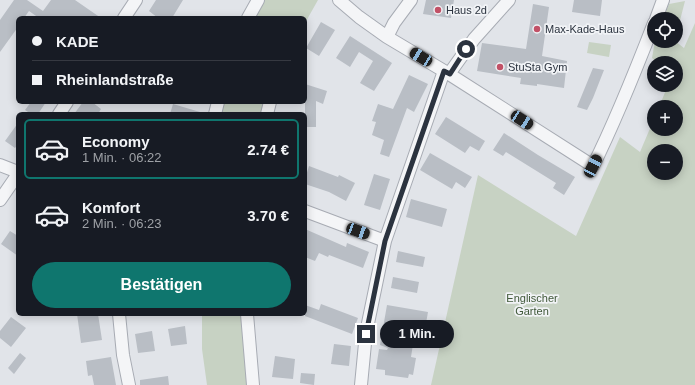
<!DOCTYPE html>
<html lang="de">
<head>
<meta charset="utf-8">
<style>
	body { margin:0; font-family:Arial,sans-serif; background:#20242c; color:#f1f3f6; height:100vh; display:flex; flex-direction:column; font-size:15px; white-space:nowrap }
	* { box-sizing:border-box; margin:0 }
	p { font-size:13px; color:#9ea1a6 }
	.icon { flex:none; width:22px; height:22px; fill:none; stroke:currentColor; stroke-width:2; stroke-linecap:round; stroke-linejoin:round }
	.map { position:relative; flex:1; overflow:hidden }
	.panel { position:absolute; left:16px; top:112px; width:291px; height:204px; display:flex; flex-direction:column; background:#171b24; border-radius:6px; box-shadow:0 2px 10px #0003 }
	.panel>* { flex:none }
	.hud { position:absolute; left:16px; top:16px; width:291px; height:88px; border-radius:6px; box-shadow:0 2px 10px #0003; display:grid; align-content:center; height:88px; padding:0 16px; background:#171b24 }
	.controls { position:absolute; left:647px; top:12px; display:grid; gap:8px }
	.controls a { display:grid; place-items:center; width:36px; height:36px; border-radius:50%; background:#171b24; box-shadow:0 2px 10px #0003; font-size:20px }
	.end { position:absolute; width:18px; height:18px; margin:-9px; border:5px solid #2b333f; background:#fff; box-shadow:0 0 0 2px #fff }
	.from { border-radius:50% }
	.bubble { position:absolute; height:28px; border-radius:14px; background:#171b24; box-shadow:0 2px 10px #0003; font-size:13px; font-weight:600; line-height:28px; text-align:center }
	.car { position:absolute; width:12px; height:24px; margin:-12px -6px; border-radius:5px; box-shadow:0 0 3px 1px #0007; background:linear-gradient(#222 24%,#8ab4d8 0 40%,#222 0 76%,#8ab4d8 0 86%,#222 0) }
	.hud b { display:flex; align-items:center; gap:14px; height:38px; font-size:15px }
	.hud b+b { border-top:1px solid #363941 }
	.hud i { width:10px; height:10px; background:#f1f3f6 }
	ul { padding:7px 0 0; list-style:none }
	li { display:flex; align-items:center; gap:12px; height:60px; margin:0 8px 6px; padding:0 8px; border:2px solid transparent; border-radius:6px }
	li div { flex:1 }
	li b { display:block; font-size:15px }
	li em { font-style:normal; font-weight:600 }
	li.selected { border-color:#0f766e }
	li>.icon { width:36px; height:36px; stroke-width:1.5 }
	.action { display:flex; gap:8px; margin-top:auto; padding:8px 16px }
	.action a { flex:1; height:46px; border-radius:24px; background:#0f766e; color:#fff; font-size:16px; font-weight:600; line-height:46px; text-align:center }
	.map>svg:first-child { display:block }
</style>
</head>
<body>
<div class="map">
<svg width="695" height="385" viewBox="0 0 695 385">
	<rect width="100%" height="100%" fill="#e1e4e9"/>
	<!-- green -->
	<path fill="#c7d2c3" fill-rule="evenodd" d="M263 0H318L305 23V18H253Z
		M685 1 676 36V19H663L669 4Z
		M695 23V385H431L478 175 576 236 620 137 640 152 654 119V129H676V107H659L668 85H676V63H658L652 58 655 41H675L684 48ZM654 151H676V173H654Z
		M589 42 611 45 609 57 587 53Z
		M222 102H266L263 114H220Z
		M202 314H242L248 385H207L202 349Z"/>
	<!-- building -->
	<path fill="#b9bec5" d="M14 0H27L43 11 51 0H75L101 18H39L29 11 24 18H18V27L0 52V20Z
		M156 0H183L172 18H158L149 11Z
		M426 0H454L451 18 423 14Z
		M574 0H602L600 16 572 12Z
		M533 4 549 7 542 56 567 61 564 88 537 84V86L520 84 521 78 477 71 482 43 526 49Z
		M321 22 335 30 319 56 306 48Z
		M350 36 392 63 374 91 360 83 373 61 359 52 350 67 336 58Z
		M593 68 604 70 593 98 587 110 577 107Z
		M409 75 428 84 414 112 407 108 389 157 380 154 384 140 372 135 376 122 372 121 378 104 393 109Z
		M305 84 327 91 323 104 316 101V127H305Z
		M31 102H46L38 114H31L25 110Z
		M83 102H92L101 109 98 114H74Z
		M173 104 200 112V114H170Z
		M446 117 485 141 479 151 470 146 465 153 435 134Z
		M18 123V144L15 148 5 141Z
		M504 133 538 155 575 177 564 195 553 188 556 183 506 152 503 156 493 150Z
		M430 153 472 177 465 188 456 182 452 189 420 170Z
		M309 166 338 177 339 175 355 183 346 201 329 192 305 184V179Z
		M374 174 390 179 380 210 364 205Z
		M411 199 447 209 442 227 406 217Z
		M305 229 346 247 347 243 369 252 363 268 329 255 328 257 319 253 315 261 305 257Z
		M10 231 18 236V256L1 244Z
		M398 251 425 257 423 267 396 262Z
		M393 277 419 282 417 293 391 288Z
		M321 304 358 318 352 334 305 316V305L319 310Z
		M387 305 428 312 423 340 414 338 411 357 416 358 413 375 409 374 408 378 385 375V370L376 369 379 349 387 350 388 348 380 345Z
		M77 314H98L102 340 81 343Z
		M11 317 26 328 11 347 0 338V331Z
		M185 326 187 344 171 346 168 329Z
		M152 331 155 351 138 353 135 334Z
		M334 344 351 346 349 366 331 364Z
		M20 353 26 358 14 374 8 368Z
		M275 356 295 359 293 379 272 377Z
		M111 357 116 385H94L92 375 88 376 86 361Z
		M301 373 315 374 314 385 300 383Z
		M168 376 169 385H140V380Z"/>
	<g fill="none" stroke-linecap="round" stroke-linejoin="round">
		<defs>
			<path id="minor" d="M339 0 359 17 387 37 449 74 593 166C616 120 635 72 654 23
				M124 18 136 0
				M248 18 258 0
				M656 19 663 0
				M387 37 394 23 411 0
				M449 74 474 39 509 0
				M59 114 67 102
				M215 114 218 102
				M267 114 270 102
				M0 165 18 172
				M0 200 18 174
				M305 211 385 241
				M119 314 123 355 129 385
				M247 314 253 385
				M361 385 366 333 385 241 444 71"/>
		</defs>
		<!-- minor casing -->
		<use href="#minor" stroke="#a7abb3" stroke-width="14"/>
		<!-- minor -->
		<use href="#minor" stroke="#f4f5f7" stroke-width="12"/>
	</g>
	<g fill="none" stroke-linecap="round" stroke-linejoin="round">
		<!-- route -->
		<path stroke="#2b333f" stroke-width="5" d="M366 334 385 241 444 71 450 74 466 49"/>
	</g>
	<!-- markers -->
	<g fill="#c25167" stroke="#f1f3f6" stroke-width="1.5">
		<circle cx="438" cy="10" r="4"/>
		<circle cx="537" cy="29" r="4"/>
		<circle cx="500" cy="67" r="4"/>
	</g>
	<g text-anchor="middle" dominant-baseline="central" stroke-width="3.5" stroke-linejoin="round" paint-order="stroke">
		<!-- poi labels -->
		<g font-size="11" fill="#2b333f" stroke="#f1f3f6" text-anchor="start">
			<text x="446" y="10">Haus 2d</text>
			<text x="545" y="29">Max-Kade-Haus</text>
			<text x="508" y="67">StuSta Gym</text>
		</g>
		<!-- park labels -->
		<g font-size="11" fill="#41593a" stroke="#f1f3f6">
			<text x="532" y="298">Englischer<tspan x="532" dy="13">Garten</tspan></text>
		</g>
	</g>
</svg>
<div class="controls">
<a><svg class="icon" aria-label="locate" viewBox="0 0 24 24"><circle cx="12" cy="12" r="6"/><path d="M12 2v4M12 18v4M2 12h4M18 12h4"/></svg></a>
<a><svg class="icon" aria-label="layers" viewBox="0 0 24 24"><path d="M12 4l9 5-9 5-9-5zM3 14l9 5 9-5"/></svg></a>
<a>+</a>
<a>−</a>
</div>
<i class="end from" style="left:466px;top:49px"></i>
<i class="end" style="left:366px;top:334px"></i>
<div class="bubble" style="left:380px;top:320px;width:74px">1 Min.</div>
<i class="car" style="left:421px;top:57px;rotate:301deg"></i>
<i class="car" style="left:522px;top:120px;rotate:123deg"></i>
<i class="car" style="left:593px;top:166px;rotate:27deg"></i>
<i class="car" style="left:358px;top:231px;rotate:110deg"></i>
<div class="hud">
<b><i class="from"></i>KADE</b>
<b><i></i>Rheinlandstraße</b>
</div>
<section class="panel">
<ul>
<li class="selected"><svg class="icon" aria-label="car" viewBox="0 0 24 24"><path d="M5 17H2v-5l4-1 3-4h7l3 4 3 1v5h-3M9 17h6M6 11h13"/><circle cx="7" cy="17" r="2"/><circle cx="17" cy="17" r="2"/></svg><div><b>Economy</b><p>1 Min. · 06:22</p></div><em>2.74 €</em></li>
<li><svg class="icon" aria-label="car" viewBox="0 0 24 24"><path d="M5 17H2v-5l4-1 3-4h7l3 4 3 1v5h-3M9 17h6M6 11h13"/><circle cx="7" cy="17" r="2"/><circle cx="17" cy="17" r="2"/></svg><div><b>Komfort</b><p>2 Min. · 06:23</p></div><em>3.70 €</em></li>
</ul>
<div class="action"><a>Bestätigen</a></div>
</section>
</div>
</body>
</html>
